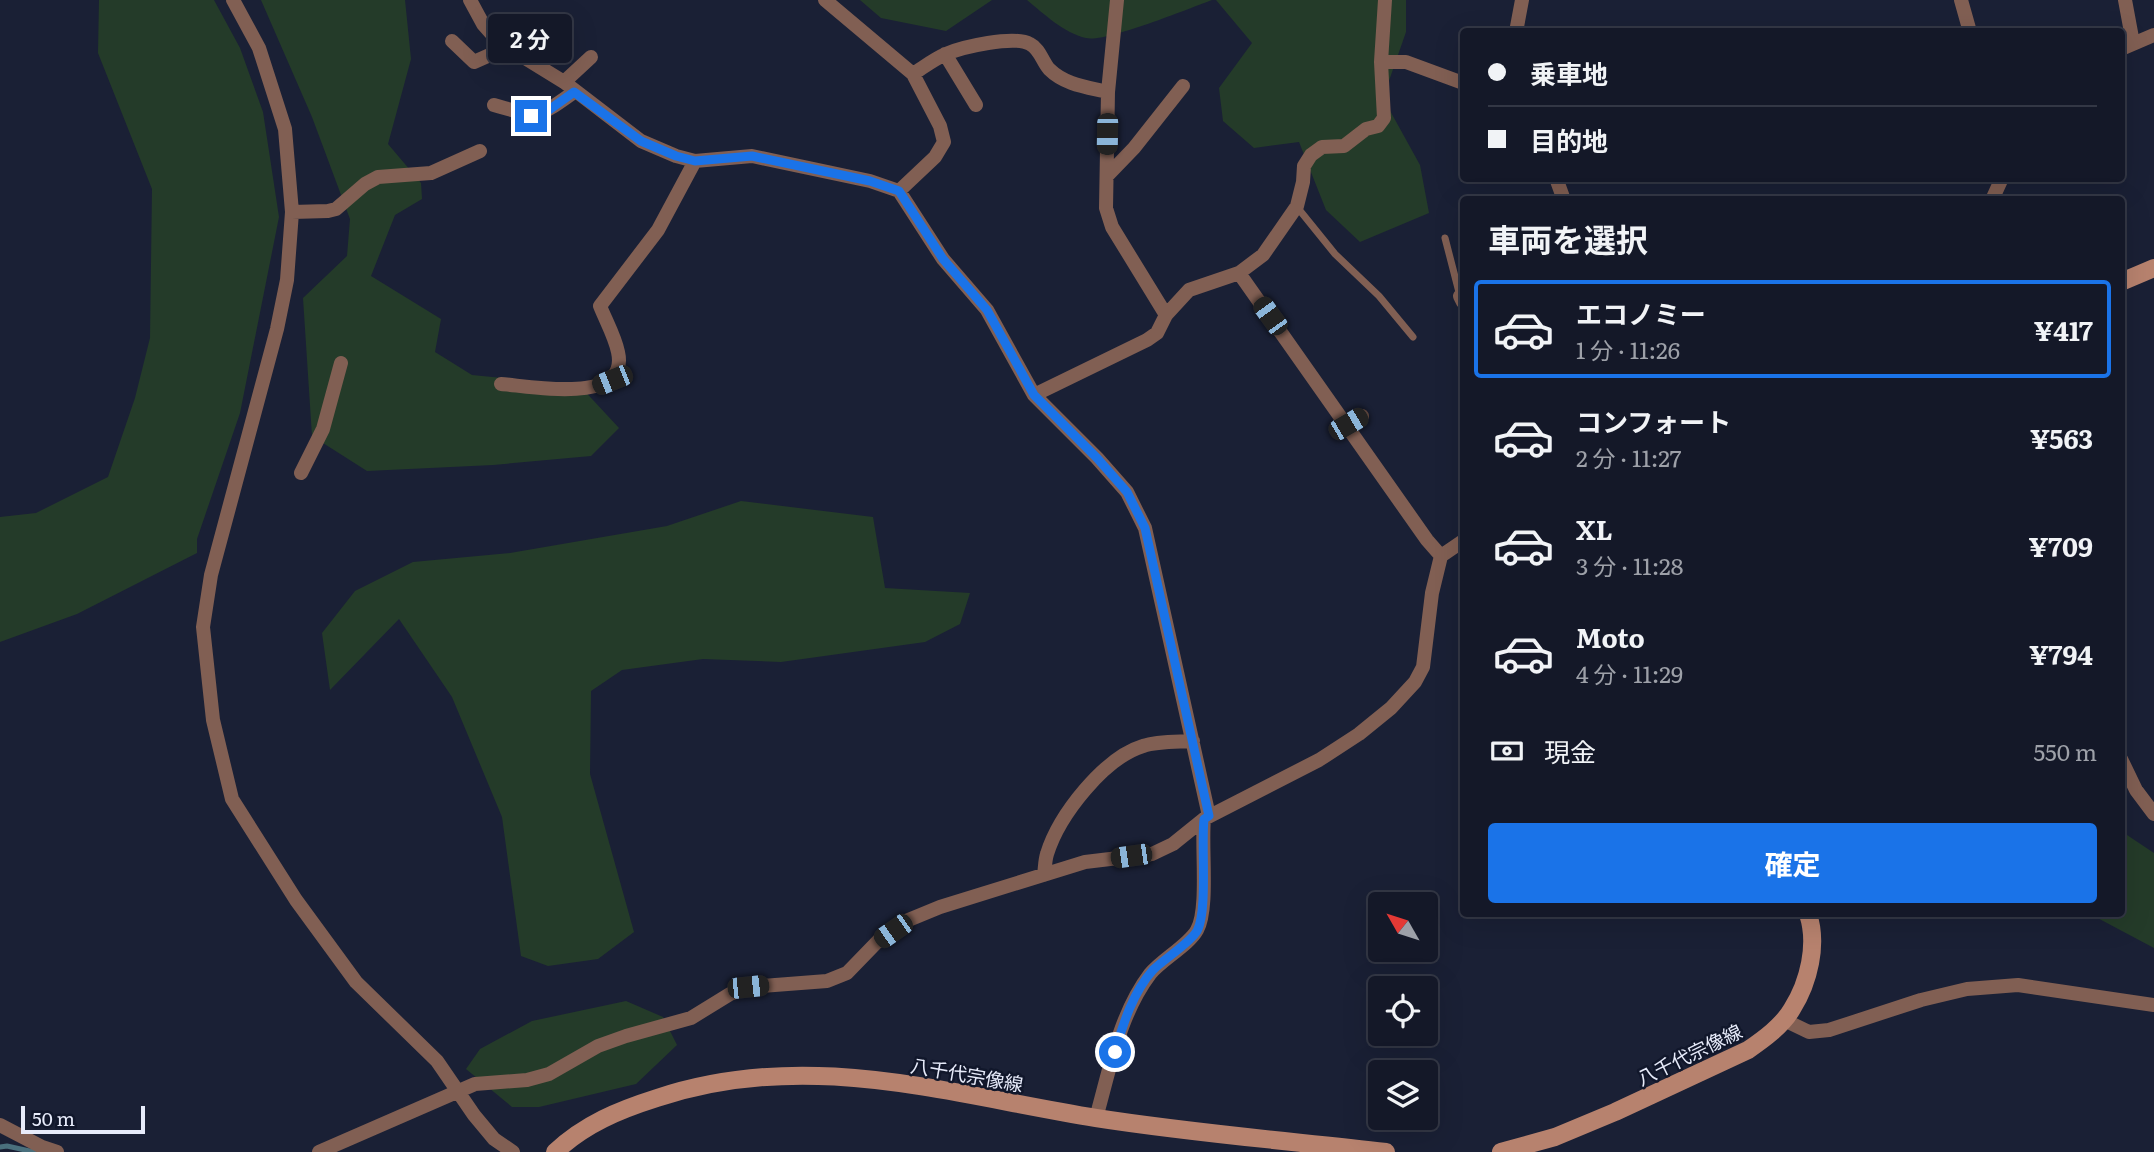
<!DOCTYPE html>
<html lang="ja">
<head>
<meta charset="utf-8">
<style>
	body { margin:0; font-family:Literata,"Noto Sans JP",serif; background:#212534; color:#f1f3f6; height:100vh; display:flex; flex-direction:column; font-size:26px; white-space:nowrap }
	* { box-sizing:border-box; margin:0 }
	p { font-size:23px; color:#9da0a8 }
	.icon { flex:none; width:38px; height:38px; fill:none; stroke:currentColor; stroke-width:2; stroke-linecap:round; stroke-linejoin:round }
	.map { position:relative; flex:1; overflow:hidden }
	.side { position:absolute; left:1460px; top:196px; width:665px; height:721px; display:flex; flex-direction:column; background:#141828; border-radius:7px; box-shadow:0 7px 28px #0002,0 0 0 2px #333745 }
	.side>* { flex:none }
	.top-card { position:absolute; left:1460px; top:28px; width:665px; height:154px; border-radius:7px; box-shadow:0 7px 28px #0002,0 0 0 2px #333745; display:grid; align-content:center; height:154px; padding:0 28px; background:#141828 }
	.needle { width:46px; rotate:309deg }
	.buttons { position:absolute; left:1368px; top:892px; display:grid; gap:14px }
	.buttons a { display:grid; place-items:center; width:70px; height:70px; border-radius:7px; background:#141828; box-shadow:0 7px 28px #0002,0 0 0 2px #333745; font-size:35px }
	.scale { position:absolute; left:21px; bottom:18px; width:124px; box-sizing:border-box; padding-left:7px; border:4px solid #e7ebfa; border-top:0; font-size:19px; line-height:24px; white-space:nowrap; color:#e7ebfa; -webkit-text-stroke:5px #11172b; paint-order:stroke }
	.end { position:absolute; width:32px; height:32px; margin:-16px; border:9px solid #1a73e8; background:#fff; box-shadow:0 0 0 4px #fff }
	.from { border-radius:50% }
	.bubble { position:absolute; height:49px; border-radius:7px; background:#141828; box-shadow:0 7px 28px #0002,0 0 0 2px #333745; font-size:23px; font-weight:700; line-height:49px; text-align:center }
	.car { position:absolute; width:21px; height:42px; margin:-21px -10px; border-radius:9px; box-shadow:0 0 5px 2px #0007; background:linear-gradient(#222 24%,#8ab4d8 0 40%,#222 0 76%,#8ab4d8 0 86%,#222 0) }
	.top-card b { display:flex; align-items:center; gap:24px; height:66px; font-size:26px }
	.top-card b+b { border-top:2px solid #333745 }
	.top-card i { width:18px; height:18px; background:#f1f3f6 }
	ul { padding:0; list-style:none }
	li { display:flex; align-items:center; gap:21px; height:98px; margin:0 14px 10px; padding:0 14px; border:4px solid transparent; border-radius:7px }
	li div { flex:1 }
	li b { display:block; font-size:26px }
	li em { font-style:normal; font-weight:700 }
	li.on { border-color:#1a73e8 }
	li>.icon { width:63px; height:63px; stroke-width:1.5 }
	h2 { padding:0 28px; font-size:32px; line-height:84px }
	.pay { display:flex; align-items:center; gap:18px; height:77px; padding:0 28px; font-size:26px }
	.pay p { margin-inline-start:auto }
	.primary-button { display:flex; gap:14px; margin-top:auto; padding:14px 28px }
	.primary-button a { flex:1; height:80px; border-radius:7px; background:#1a73e8; color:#fff; font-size:28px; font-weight:700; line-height:80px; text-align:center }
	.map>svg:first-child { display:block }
</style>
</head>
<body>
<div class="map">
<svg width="2154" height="1152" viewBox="0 0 2154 1152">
	<rect width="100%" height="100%" fill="#1a2035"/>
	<!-- green -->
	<path fill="#243b29" d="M99 0H214L240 48 263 112 279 217 240 413 197 539V553L77 614 0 642V517L36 513 108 477 135 398 150 338 152 189 98 53Z
		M261 0H405L411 59 388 144 421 183 422 199 395 215 371 276 441 319 435 352 472 375 580 386 619 428 591 456 493 465 367 471 312 436 303 298 347 256 350 219 312 117Z
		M860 0H992L946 31 881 18Z
		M1027 0H1212C1190 8 1105 43 1086 38 1064 33 1044 14 1027 0Z
		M1216 0H1406V32L1383 98 1420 165 1429 213 1360 242 1326 210 1299 142 1254 148 1223 121 1219 88 1252 43Z
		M741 501 873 517 885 588 970 593 960 624 925 642 781 662 703 659 622 670 591 691 590 774 634 932 598 959 548 966 521 956 502 817 452 697 399 619 330 690 322 633 355 591 413 562 510 553 667 526Z
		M2121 831 2154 853V948L2090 914H2121Z
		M626 1001 663 1017 677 1045 636 1084 539 1107H512L466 1069 480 1049 532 1021Z"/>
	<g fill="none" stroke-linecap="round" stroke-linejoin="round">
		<!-- stream -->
		<path stroke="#4a707d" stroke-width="5" d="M0 1147 7 1146 34 1152"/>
		<!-- lane -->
		<path stroke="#815f53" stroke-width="7" d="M1297 207 1335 254 1379 296 1413 337
			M1445 238 1460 296"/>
		<!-- street -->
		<path stroke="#815f53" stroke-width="14" d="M233 0 259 48 285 129 292 212 287 280 277 329 211 575 203 627 213 720 232 799 296 900 356 982 437 1061 474 1115 494 1139 513 1152
			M470 0 483 24 499 42 564 82 641 141 676 156 695 161 752 156 870 181 899 191 943 259 987 310 1034 395 1097 458 1127 492 1145 528 1209 816
			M825 0 913 74 940 126 944 142 935 157 899 191
			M1117 0 1108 92 1106 208 1112 227 1166 315
			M1961 0 1970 32
			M2125 0 2133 43
			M1516 32 1522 0
			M452 41 474 62 508 47
			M2121 49 2154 35
			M945 54 976 105
			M1381 62H1406L1463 83
			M913 74C924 67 934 59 946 54 962 47 1014 35 1030 44 1040 49 1042 61 1049 69 1065 85 1087 87 1108 92
			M564 82 591 57
			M494 105C539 118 536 119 574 92
			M1107 176 1134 148 1183 86
			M1556 178 1564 200
			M1992 200 2002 178
			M292 212 328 211 336 209 365 184 378 177 431 173 480 151
			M1239 273 1427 540 1441 556
			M1463 294 1460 296 1463 302
			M501 384C530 386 630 406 618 352 615 337 606 321 600 306L658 230 695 161
			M1034 395 1147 340 1157 333 1166 315 1189 290 1239 273 1263 255 1297 206 1303 182 1304 166 1311 155 1322 147 1344 146 1366 129 1378 126 1384 118 1381 62 1385 0
			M1347 424 1362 416
			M301 473 323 429 341 363
			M2121 759 2136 790 2154 814
			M1044 875C1045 868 1045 860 1047 854 1059 815 1104 758 1143 746 1158 741 1177 742 1193 741
			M1784 1020 1809 1032 1829 1030 1921 1000 1967 989 2018 985 2154 1005
			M1096 1118C1110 1069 1119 1015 1150 974 1161 960 1189 945 1197 930 1209 909 1201 846 1204 819
			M0 1125 42 1147 57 1152
			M319 1152 475 1084 527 1080 549 1074 598 1046 626 1036 691 1018 730 994 748 987 827 981 847 973 879 940 906 921 940 907 1085 862 1152 854 1173 844 1204 819 1319 760 1359 734 1391 708 1415 682 1423 667 1432 593 1441 556 1463 541"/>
		<!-- secondary -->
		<path stroke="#b7826e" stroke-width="18" d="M2121 282 2154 268
			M555 1152C585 1124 619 1110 657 1098 807 1048 947 1094 1096 1118 1192 1133 1289 1141 1386 1152
			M1501 1152 1555 1137 1615 1112 1748 1050C1764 1039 1782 1026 1792 1009 1809 982 1818 944 1808 914"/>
	</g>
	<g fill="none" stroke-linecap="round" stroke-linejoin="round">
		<!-- route -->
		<path stroke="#1a73e8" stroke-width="9" d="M531 116 546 112 574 92 641 141 676 156 695 161 752 156 870 181 899 191 943 259 987 310 1034 395 1097 458 1127 492 1145 528 1209 816 1204 819C1201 845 1208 911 1197 931 1190 943 1164 959 1153 970 1133 992 1123 1024 1115 1052"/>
	</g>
	<g text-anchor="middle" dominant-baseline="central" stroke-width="5" stroke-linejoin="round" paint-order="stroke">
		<!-- street labels -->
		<g font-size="19" fill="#e7ebfa" stroke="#11172b">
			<text transform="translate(1689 1054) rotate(-26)">八千代宗像線</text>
			<text transform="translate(967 1074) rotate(10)">八千代宗像線</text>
		</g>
	</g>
</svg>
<div class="buttons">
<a><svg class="needle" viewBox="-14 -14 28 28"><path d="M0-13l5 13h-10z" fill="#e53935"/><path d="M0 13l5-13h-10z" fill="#9da0a8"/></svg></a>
<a><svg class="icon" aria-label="locate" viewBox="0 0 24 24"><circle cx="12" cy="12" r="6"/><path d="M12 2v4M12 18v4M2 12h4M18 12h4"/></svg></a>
<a><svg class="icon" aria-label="layers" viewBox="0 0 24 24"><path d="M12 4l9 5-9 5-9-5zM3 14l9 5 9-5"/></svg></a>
</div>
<div class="scale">50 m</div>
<i class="end from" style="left:1115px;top:1052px"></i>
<i class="end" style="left:531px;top:116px"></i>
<div class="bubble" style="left:488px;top:14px;width:84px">2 分</div>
<i class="car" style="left:1107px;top:134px;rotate:181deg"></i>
<i class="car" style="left:1270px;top:316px;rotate:324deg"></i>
<i class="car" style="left:612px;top:380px;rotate:248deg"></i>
<i class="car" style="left:1348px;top:424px;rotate:60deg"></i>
<i class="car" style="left:1131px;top:856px;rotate:262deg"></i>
<i class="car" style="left:893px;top:931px;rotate:235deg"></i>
<i class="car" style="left:748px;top:987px;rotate:84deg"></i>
<div class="top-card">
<b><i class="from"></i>乗車地</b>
<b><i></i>目的地</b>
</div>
<section class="side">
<h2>車両を選択</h2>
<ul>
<li class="on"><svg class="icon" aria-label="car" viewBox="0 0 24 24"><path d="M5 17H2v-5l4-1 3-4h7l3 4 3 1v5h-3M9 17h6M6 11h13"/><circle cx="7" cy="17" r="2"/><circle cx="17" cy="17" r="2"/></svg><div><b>エコノミー</b><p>1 分 · 11:26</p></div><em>¥417</em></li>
<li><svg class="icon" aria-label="car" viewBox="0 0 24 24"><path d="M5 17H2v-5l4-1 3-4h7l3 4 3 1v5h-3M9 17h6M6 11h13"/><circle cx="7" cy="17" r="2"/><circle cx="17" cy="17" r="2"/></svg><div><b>コンフォート</b><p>2 分 · 11:27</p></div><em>¥563</em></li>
<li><svg class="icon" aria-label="car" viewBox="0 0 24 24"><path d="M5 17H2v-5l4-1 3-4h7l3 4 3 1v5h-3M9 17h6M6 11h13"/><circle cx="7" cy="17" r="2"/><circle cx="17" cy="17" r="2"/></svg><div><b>XL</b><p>3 分 · 11:28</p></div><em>¥709</em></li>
<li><svg class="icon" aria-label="car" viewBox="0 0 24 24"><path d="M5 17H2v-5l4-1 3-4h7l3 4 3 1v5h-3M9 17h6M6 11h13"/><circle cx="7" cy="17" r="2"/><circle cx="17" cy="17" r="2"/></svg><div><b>Moto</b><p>4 分 · 11:29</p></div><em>¥794</em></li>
</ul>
<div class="pay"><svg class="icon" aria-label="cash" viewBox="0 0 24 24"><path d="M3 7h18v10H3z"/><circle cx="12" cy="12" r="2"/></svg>現金<p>550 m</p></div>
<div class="primary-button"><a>確定</a></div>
</section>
</div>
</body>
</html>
